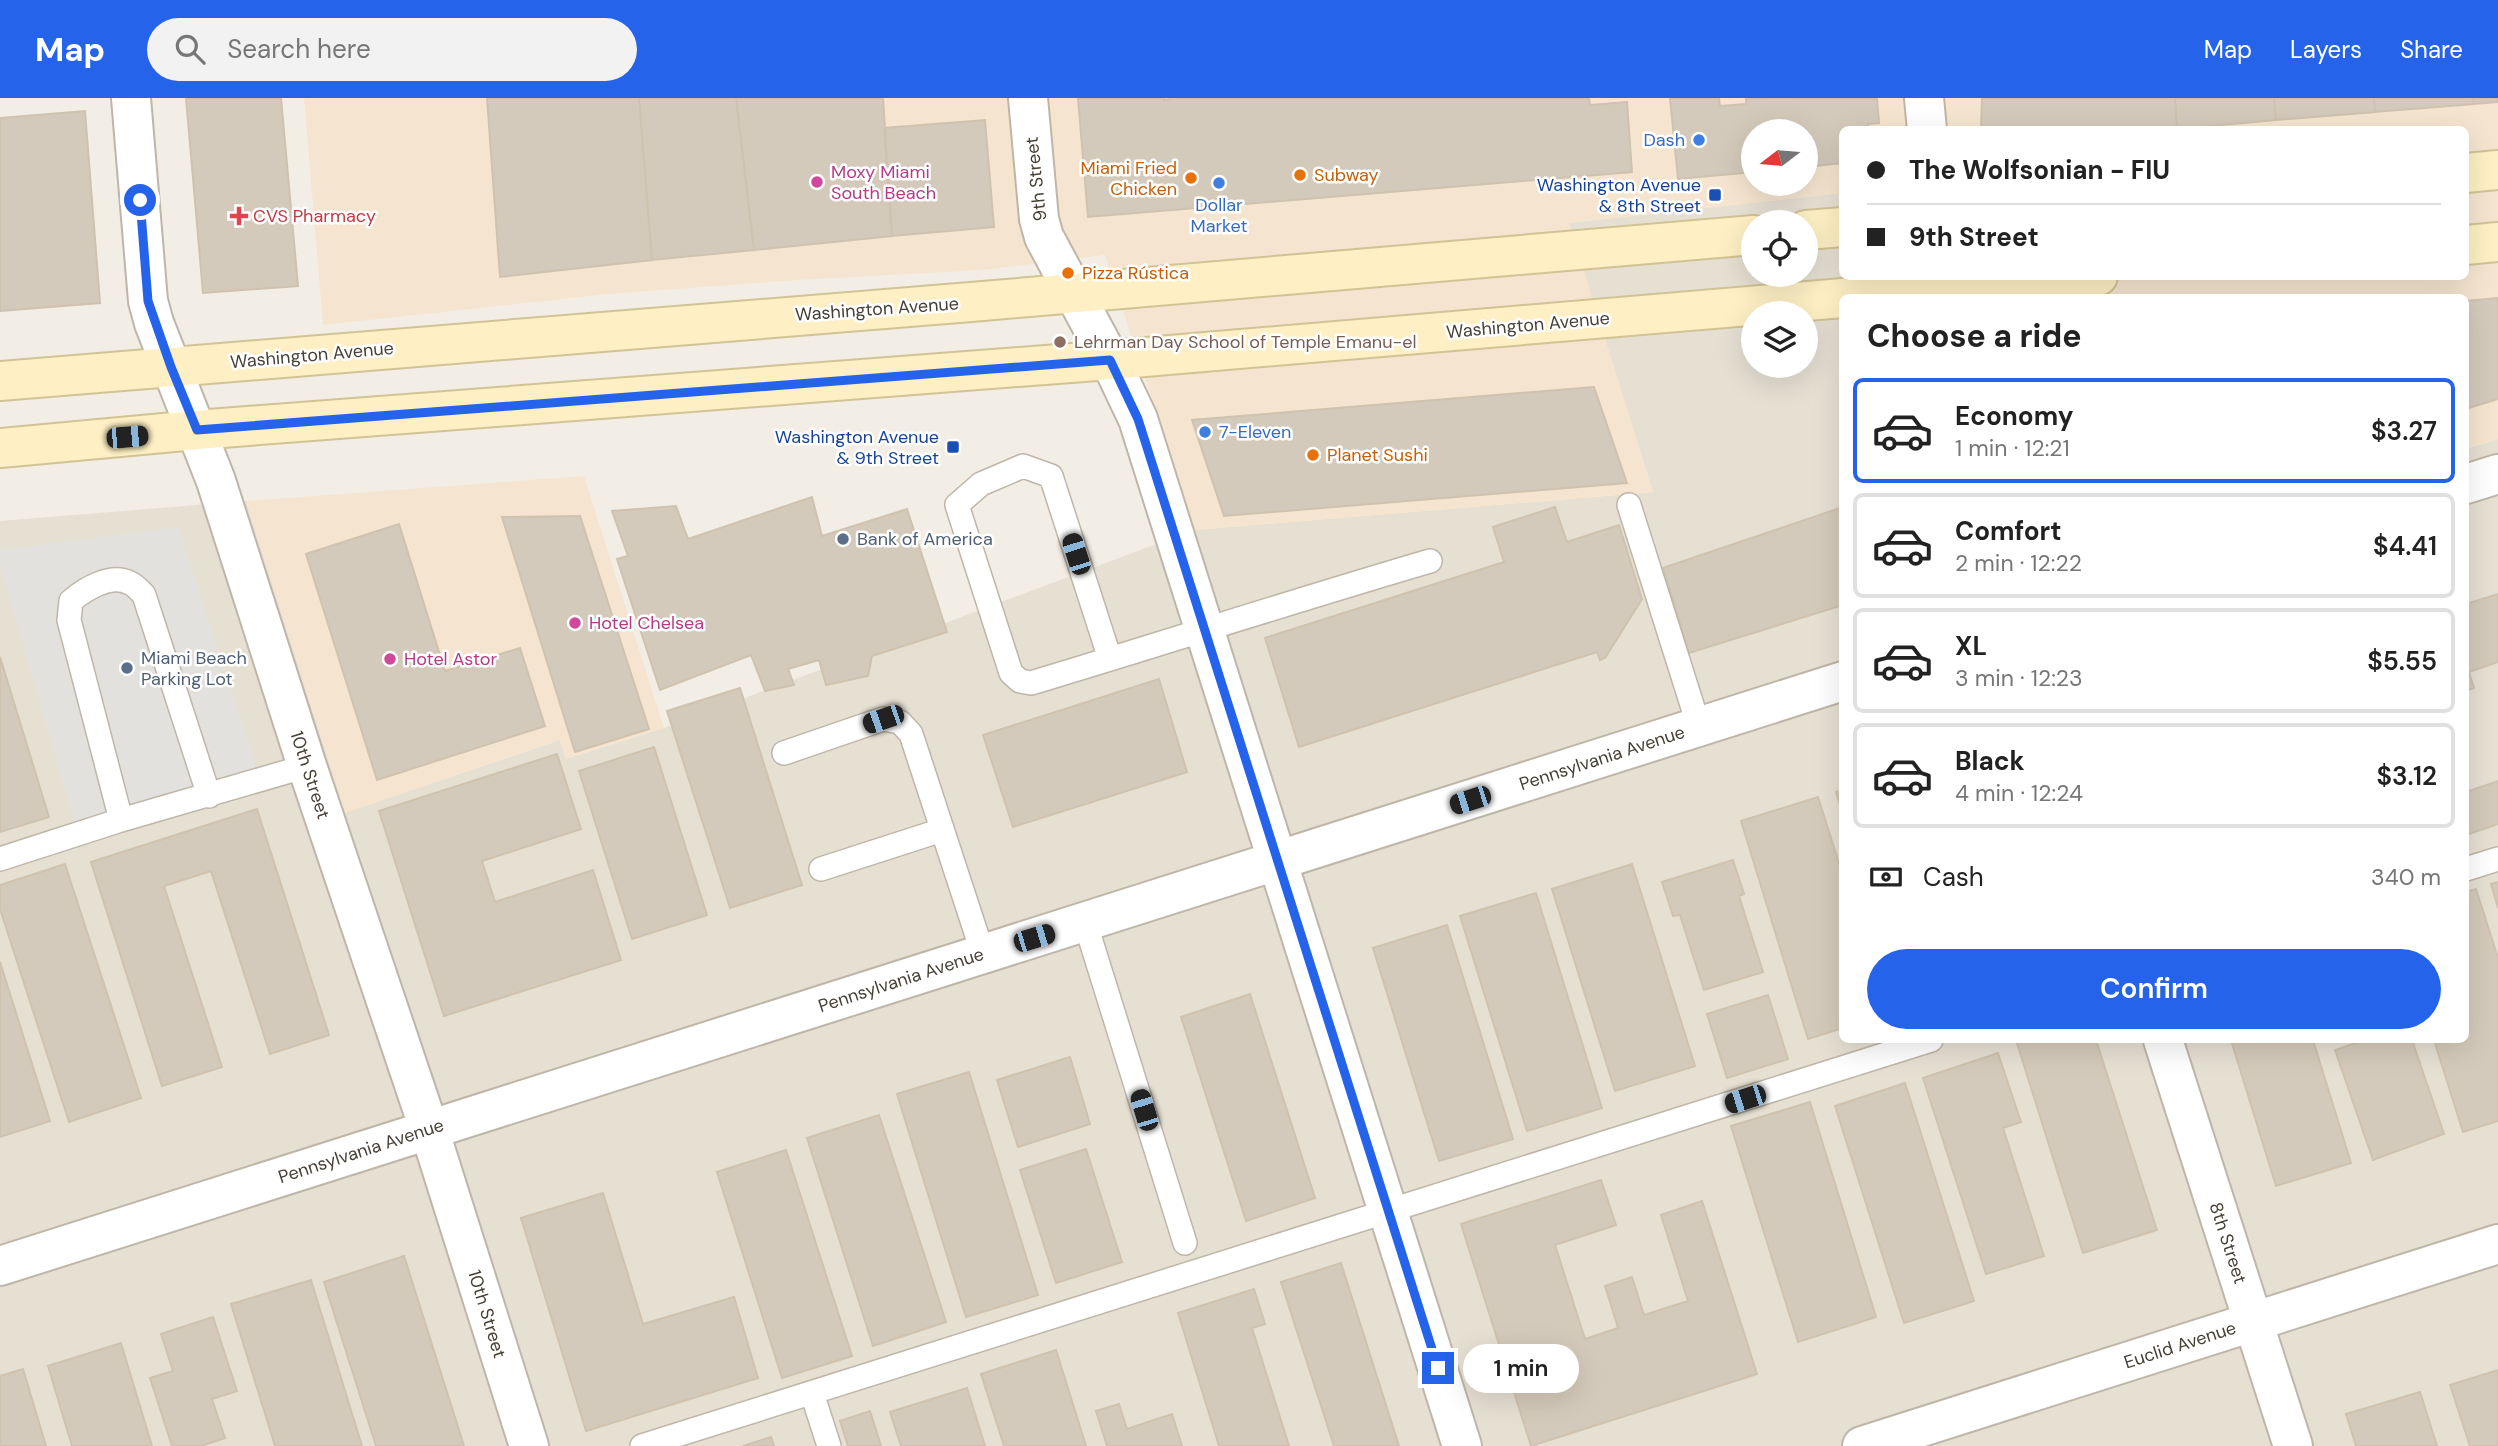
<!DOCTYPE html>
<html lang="en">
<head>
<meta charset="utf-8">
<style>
	body { margin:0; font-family:"DM Sans",sans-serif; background:#f2f2f2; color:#222; height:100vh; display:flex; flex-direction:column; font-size:26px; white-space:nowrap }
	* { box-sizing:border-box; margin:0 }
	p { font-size:23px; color:#767676 }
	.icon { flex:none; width:38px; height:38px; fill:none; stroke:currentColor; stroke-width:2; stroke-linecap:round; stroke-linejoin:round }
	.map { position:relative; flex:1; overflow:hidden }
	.panel { position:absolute; left:1839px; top:196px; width:630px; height:749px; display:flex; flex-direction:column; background:#fff; border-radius:10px; box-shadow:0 7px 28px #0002 }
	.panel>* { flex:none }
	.top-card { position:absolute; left:1839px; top:28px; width:630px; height:154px; border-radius:10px; box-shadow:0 7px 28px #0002; display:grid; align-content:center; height:154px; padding:0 28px; background:#fff }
	.needle { width:46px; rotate:254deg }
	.controls { position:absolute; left:1741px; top:21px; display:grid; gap:14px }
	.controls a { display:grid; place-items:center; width:77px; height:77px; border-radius:50%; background:#fff; box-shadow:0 7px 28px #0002; font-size:35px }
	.end { position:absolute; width:32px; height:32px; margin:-16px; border:9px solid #2563eb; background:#fff; box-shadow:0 0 0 4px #fff }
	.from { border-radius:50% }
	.bubble { position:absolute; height:49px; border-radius:24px; background:#fff; box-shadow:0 7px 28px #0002; font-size:23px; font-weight:600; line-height:49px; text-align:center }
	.car { position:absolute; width:21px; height:42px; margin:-21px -10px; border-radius:9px; box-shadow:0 0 5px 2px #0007; background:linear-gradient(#222 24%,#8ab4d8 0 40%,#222 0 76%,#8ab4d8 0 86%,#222 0) }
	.top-card b { display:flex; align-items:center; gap:24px; height:66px; font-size:26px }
	.top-card b+b { border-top:2px solid #e0e0e0 }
	.top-card i { width:18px; height:18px; background:#222 }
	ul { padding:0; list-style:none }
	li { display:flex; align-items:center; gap:21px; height:105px; margin:0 14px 10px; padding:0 14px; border:4px solid #e0e0e0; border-radius:10px }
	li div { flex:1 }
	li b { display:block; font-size:26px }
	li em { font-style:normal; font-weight:600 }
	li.active { border-color:#2563eb }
	li>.icon { width:63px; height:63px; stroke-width:1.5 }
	h2 { padding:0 28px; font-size:32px; line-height:84px }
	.pay { display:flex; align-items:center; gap:18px; height:77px; padding:0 28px; font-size:26px }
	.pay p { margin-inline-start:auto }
	.primary-button { display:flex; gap:14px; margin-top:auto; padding:14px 28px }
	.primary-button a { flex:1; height:80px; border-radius:42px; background:#2563eb; color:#fff; font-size:28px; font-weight:600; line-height:80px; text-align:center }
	header { display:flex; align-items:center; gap:42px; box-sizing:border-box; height:98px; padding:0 35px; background:#2563eb; color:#fff }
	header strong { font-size:33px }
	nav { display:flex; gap:38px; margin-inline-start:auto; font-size:24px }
	.search { width:490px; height:63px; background:#f2f2f2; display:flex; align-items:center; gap:18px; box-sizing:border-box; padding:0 24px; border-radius:38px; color:#767676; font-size:26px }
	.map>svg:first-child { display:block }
</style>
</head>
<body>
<header>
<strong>Map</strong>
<div class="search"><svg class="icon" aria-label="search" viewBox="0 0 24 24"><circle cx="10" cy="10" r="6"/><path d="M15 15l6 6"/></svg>Search here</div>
<nav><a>Map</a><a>Layers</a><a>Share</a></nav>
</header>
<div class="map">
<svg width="2498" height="1348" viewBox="0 0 2498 1348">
	<rect width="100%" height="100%" fill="#f2eee5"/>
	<!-- residential -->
	<path fill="#e6e0d3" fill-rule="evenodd" d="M1843 95V178L1922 179 1843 200V942H2466V351L2498 341V1348H0V423L246 403 345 714 560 642 566 661 664 630 1194 432 1653 394 1568 125ZM1754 124H1806V177H1754ZM1754 215H1806V268H1754Z"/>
	<!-- commercial -->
	<path fill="#f5e5d0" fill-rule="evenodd" d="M304 0H2498V341L2466 351V200H1927L1922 179 2466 178V32H1843V95L1569 125 1653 394 1194 432 1105 157 983 172 798 182 608 196 323 227ZM1754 33H1806V86H1754Z
		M584 378 664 630 566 661 560 642 345 715 246 403Z"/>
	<!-- parking -->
	<path fill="#e3e1dd" d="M178 429 258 674 75 726 0 466V452Z"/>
	<!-- building -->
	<path fill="#d4cabb" stroke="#cfc2ae" stroke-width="2" d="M186 0H281L298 188 203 195Z
		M487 0H639L652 162 500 179Z
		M639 0H736L754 152 652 162Z
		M736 0H883L892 138 754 152Z
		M1078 0H1164V2L1174 0H1589L1590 7 1627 4 1632 74 1088 119Z
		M1670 0H1719L1720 8 1746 6V0H1877L1879 25 1868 26 1869 32H1843V65L1806 69V33H1754V74L1678 81Z
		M1982 0H2175L2177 31 1981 32Z
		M2175 0H2274L2276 22 2177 31Z
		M2274 0H2374L2375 14 2276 22Z
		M2374 0H2473L2474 6 2375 14Z
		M2473 0H2498V4L2474 6Z
		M85 13 100 205 0 213V20Z
		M985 22 994 129 892 138 884 30Z
		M2498 200V301L2466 311V203Z
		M1594 289 1627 385 1224 418 1192 322Z
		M812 399 822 438 907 411 947 534 872 558 868 578 826 587 819 562 788 571 794 587 765 593 751 557 660 592 617 461 628 458 612 413 676 408 688 441Z
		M1555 409 1567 444 1619 427 1642 501 1605 560 1600 562 1597 554 1299 649 1265 540 1504 464 1493 429Z
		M1843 409V507L1689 555 1663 470Z
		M580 418 649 631 575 654 502 419Z
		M399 426 445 573 520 550 545 628 377 682 306 456Z
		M2498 496V564L2469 574 2474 590 2466 593V506Z
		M0 559 49 719 0 734Z
		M1159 581 1187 674 1013 729 983 637Z
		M740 590 802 787 730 810 667 613Z
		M654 649 707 817 632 841 579 673Z
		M557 656 581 731 482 763 495 804 593 772 621 862 444 918 379 713Z
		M2498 683V726L2466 737V694Z
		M1843 692V717L1836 694Z
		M1818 699 1843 778V930L1808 941 1741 723Z
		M257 711 329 937 270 956 211 773 164 788 222 969 162 988 91 764Z
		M1733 762 1744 796 1739 798 1763 874 1704 892 1680 817 1673 818 1662 784Z
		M65 766 141 1000 69 1024 0 811V787Z
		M1632 766 1695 968 1615 993 1552 791Z
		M2498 784V810L2491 786Z
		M2476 791 2498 860V1023L2463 1034 2434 942H2466V794Z
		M1536 795 1602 1010 1527 1033 1460 818Z
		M1447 827 1513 1041 1439 1063 1373 850Z
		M0 864 50 1023 0 1039Z
		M1250 896 1315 1100 1246 1123 1181 919Z
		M1768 897 1788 961 1727 980 1707 916Z
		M2016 942H2096L2157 1132 2083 1155Z
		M2231 942H2313L2351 1065 2276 1088Z
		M2364 942H2412L2444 1036 2373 1062 2335 952Z
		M1998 955 2021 1024 2003 1030 2044 1158 1986 1176 1923 980Z
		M1070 959 1090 1026 1018 1049 997 982Z
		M969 974 1038 1197 966 1219 897 996Z
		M1905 985 1974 1203 1904 1225 1835 1008Z
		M1810 1004 1876 1219 1798 1244 1731 1028Z
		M879 1017 946 1224 873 1248 807 1040Z
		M1086 1051 1122 1164 1056 1185 1020 1072Z
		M786 1052 852 1258 782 1280 717 1074Z
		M1601 1082 1616 1127 1555 1147 1585 1241 1618 1230 1605 1188 1632 1179 1644 1217 1688 1203 1661 1117 1702 1103 1757 1276 1531 1348 1461 1126Z
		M603 1095 643 1226 734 1199 758 1280 586 1333 521 1120Z
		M404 1158 464 1348H376L324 1184Z
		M1341 1165 1399 1348H1334L1281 1184Z
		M311 1182 362 1348H275L231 1206Z
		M1254 1191 1265 1226 1252 1230 1289 1348H1219L1178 1215Z
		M213 1219 237 1293 212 1301 225 1340 201 1348H172L150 1280 173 1273 161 1236Z
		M121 1245 152 1348H72L48 1268Z
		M1056 1252 1086 1348H1004L981 1276Z
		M23 1271 46 1348H0V1278Z
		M2498 1272V1348H2470L2450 1287Z
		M967 1290 985 1348H901L890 1314Z
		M2420 1294 2437 1348H2356L2346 1316Z
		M1119 1306 1127 1331 1172 1316 1182 1348H1107L1096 1313Z
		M870 1313 881 1348H848L840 1323Z
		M771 1339 774 1348H743Z"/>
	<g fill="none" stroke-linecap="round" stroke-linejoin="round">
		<defs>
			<path id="service" d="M1629 407 1699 629
				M1110 561 1051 378 1023 368 981 386 957 407 1011 575 1020 583 1031 585C1164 545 1297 502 1430 463
				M784 655 883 621 900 624 911 636 983 856
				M121 722 69 522 71 503C85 491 111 475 130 485 135 487 140 493 144 497L209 698
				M0 761 121 722 307 668
				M821 771 942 732
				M2466 771 2498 761
				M1085 824 1185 1145
				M812 1295 829 1348
				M642 1348 1931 942"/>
			<path id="minor" d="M131 0 148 203 154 225 216 383 307 668 429 1031 529 1348
				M1028 0 1039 121 1044 139 1110 262 1138 321 1462 1348
				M1924 0 1927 32
				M2466 386 2498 376
				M2163 942 2293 1348
				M0 1168 1843 583
				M1862 1348 2498 1146"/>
			<path id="secondary" d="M2466 75 2498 72
				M1806 132 1843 129
				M2466 147 2498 144
				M1853 200 2098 178
				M0 283 971 204 1754 137
				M0 350 196 332 1110 262 1843 200"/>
		</defs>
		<!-- service casing -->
		<use href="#service" stroke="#beb6a8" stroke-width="26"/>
		<!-- minor casing -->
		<use href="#minor" stroke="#beb6a8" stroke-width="42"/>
		<!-- secondary casing -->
		<use href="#secondary" stroke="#d2c395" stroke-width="42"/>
		<!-- service -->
		<use href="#service" stroke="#fff" stroke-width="23"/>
		<!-- minor -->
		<use href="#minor" stroke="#fff" stroke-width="38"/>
		<!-- secondary -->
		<use href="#secondary" stroke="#fef0c4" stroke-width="38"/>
	</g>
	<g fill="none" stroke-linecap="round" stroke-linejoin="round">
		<!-- route -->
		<path stroke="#2563eb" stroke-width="9" d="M140 102 148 203 171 269 197 332 1110 262 1138 321 1438 1270"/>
	</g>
	<!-- markers -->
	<g fill="#3f7fe0" stroke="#fff" stroke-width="2.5">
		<circle cx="1699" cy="42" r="7"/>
		<circle cx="1219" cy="85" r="7"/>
		<circle cx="1205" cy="334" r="7"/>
	</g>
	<g fill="#e8710a" stroke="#fff" stroke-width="2.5">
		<circle cx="1300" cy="77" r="7"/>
		<circle cx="1191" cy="80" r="7"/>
		<circle cx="1068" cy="175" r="7"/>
		<circle cx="1313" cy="357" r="7"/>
	</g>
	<g fill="#d1479c" stroke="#fff" stroke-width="2.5">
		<circle cx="817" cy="84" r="7"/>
		<circle cx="575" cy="525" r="7"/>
		<circle cx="390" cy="561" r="7"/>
	</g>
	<g fill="#1a4fb4" stroke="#fff" stroke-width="2.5">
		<rect x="1708" y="90" width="14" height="14" rx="3.5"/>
		<rect x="946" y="342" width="14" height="14" rx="3.5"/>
	</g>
	<path fill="#e0444e" stroke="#fff" stroke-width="2.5" d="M235.5 107.5h7v7h7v7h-7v7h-7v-7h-7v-7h7z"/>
	<circle fill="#8d6e63" stroke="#fff" stroke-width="2.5" cx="1060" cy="244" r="7"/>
	<g fill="#5c6f8a" stroke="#fff" stroke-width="2.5">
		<circle cx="843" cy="441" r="7"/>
		<circle cx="127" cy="570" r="7"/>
	</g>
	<g text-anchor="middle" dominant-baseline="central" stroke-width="5" stroke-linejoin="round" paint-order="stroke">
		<!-- shop labels -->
		<g font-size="18" fill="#366cbe" stroke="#fff" text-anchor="end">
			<text x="1685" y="42">Dash</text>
			<text x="1219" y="107" text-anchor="middle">Dollar<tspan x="1219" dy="21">Market</tspan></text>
			<text x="1219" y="334" text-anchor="start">7-Eleven</text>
		</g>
		<!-- food labels -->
		<g font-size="18" fill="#c56008" stroke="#fff" text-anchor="start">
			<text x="1177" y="70" text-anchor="end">Miami Fried<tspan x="1177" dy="21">Chicken</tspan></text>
			<text x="1314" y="77">Subway</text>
			<text x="1082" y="175">Pizza Rústica</text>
			<text x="1327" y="357">Planet Sushi</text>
		</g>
		<!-- hotel labels -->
		<g font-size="18" fill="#b23c85" stroke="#fff" text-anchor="start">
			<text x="831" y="74">Moxy Miami<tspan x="831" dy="21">South Beach</tspan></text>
			<text x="589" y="525">Hotel Chelsea</text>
			<text x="404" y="561">Hotel Astor</text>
		</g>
		<!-- street labels -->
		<g font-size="18" fill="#453f35" stroke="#fff">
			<text transform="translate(1036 81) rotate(-96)">9th Street</text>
			<text transform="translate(877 211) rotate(-4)">Washington Avenue</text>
			<text transform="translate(1528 227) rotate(-5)">Washington Avenue</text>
			<text transform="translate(312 257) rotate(-5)">Washington Avenue</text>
			<text transform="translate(1602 660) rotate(-18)">Pennsylvania Avenue</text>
			<text transform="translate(310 677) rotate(72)">10th Street</text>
			<text transform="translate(901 882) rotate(-18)">Pennsylvania Avenue</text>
			<text transform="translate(361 1053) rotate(-18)">Pennsylvania Avenue</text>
			<text transform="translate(2228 1145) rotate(72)">8th Street</text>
			<text transform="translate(487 1216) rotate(73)">10th Street</text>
			<text transform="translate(2180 1247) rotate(-18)">Euclid Avenue</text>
		</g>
		<!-- transit labels -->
		<g font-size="18" fill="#164399" stroke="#fff" text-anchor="end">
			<text x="1701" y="87">Washington Avenue<tspan x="1701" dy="21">&amp; 8th Street</tspan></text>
			<text x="939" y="339">Washington Avenue<tspan x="939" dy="21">&amp; 9th Street</tspan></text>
		</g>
		<!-- health labels -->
		<g font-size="18" fill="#be3a42" stroke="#fff" text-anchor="start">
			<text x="253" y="118">CVS Pharmacy</text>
		</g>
		<!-- education labels -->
		<g font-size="18" fill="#785e54" stroke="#fff" text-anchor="start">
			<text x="1074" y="244">Lehrman Day School of Temple Emanu-el</text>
		</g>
		<!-- service labels -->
		<g font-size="18" fill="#4e5e75" stroke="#fff" text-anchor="start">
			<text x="857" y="441">Bank of America</text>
			<text x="141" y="560">Miami Beach<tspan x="141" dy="21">Parking Lot</tspan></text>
		</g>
	</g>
</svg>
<div class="controls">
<a><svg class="needle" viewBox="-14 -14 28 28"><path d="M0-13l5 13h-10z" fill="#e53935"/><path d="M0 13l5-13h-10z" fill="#767676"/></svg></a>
<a><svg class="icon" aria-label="locate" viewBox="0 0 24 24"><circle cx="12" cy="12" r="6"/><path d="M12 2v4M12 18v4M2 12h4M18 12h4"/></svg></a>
<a><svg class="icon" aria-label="layers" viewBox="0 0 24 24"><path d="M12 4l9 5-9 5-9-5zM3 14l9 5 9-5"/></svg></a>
</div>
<i class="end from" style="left:140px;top:102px"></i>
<i class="end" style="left:1438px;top:1270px"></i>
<div class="bubble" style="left:1463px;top:1246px;width:116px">1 min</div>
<i class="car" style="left:127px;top:339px;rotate:85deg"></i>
<i class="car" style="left:1076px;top:456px;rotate:342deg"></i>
<i class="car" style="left:883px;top:621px;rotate:251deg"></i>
<i class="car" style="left:1470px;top:702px;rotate:252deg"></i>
<i class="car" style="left:1034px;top:840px;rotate:73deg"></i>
<i class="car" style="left:1745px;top:1001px;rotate:252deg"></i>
<i class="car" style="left:1144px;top:1012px;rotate:343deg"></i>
<div class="top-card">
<b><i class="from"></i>The Wolfsonian - FIU</b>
<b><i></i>9th Street</b>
</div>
<section class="panel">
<h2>Choose a ride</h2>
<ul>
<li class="active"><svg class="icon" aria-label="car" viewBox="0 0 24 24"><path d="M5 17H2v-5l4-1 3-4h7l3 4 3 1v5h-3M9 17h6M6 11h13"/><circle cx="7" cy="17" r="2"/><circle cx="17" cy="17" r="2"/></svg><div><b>Economy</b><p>1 min · 12:21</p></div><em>$3.27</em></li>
<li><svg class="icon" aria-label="car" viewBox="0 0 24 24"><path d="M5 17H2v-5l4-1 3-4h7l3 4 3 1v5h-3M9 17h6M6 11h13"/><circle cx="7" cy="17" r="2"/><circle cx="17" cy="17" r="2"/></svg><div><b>Comfort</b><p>2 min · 12:22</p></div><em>$4.41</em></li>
<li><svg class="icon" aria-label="car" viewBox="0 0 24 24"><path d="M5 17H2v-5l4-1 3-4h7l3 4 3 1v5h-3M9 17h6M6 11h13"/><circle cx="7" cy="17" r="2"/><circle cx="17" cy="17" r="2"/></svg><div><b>XL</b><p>3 min · 12:23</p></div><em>$5.55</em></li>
<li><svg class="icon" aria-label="car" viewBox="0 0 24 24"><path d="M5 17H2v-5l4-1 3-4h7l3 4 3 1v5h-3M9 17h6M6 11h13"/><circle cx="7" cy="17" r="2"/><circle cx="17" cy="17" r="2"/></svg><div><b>Black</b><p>4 min · 12:24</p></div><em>$3.12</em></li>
</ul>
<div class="pay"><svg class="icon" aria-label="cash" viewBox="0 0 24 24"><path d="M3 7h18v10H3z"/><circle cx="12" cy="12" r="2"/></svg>Cash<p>340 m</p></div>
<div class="primary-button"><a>Confirm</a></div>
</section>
</div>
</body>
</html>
